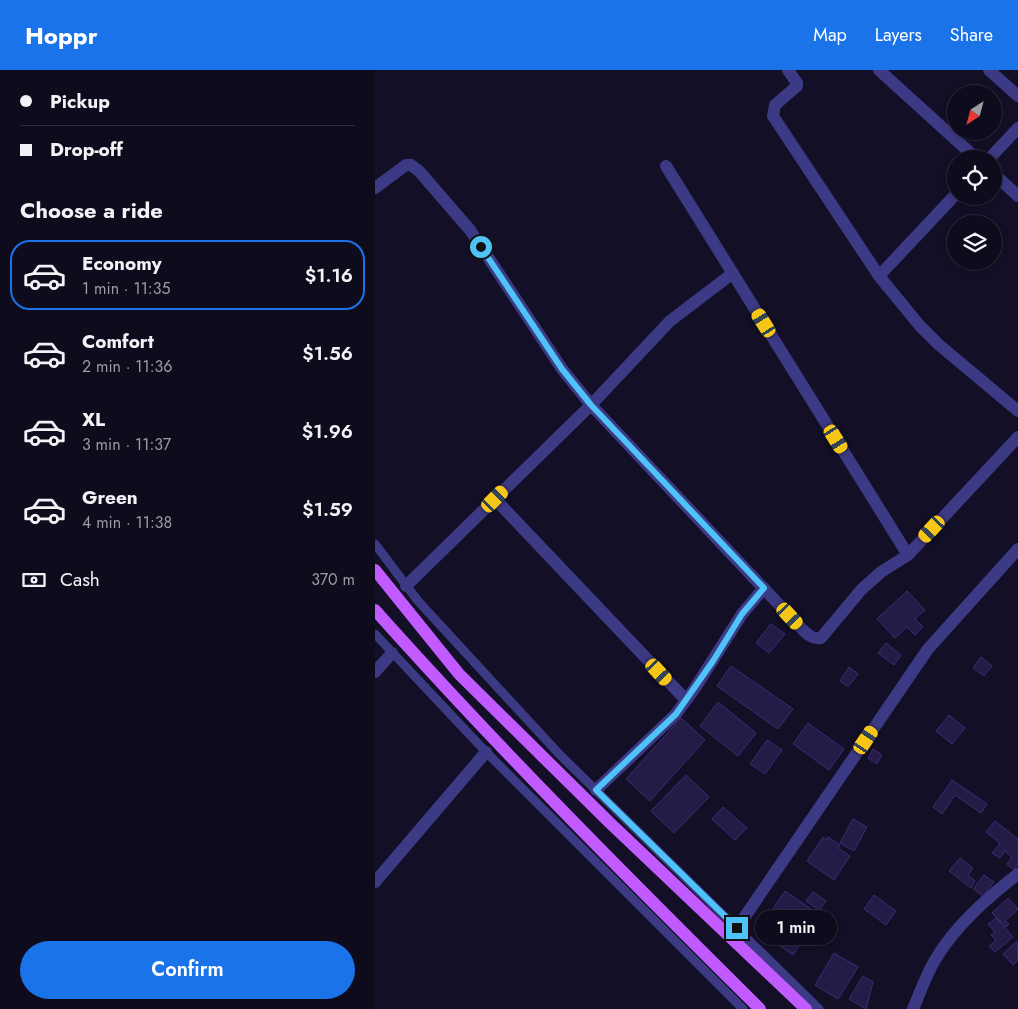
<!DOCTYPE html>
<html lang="en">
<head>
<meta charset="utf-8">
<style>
	body { margin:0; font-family:Jost,sans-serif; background:#1c1929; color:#f1f3f6; height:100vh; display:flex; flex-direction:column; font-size:19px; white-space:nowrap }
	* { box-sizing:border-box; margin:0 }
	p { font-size:16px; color:#9b9ba3 }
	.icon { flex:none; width:28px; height:28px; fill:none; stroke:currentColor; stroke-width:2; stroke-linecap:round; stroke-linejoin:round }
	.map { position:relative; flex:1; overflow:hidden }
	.side { display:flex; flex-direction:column; background:#0e0b1c; width:375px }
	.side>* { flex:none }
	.banner { display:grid; align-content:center; height:110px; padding:0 20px; background:#0e0b1c }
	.needle { width:32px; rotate:216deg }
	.fabs { position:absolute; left:572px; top:15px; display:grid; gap:10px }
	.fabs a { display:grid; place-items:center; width:55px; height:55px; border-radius:50%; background:#0e0b1c; box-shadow:0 2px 8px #0003,0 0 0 1px #2e2b3b; font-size:25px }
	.end { position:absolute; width:22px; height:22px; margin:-11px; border:6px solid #4fc3f7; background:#111; box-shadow:0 0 0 2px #111 }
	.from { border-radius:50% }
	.bubble { position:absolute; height:35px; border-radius:18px; background:#0e0b1c; box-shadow:0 2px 8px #0003,0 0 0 1px #2e2b3b; font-size:16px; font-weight:600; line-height:35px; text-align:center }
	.car { position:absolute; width:15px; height:30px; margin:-15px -8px; border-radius:6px; box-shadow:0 0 4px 1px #0007; background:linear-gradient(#f5c518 24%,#345 0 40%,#f5c518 0 76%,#345 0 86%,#f5c518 0) }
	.banner b { display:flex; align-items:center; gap:18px; height:48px; font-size:19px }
	.banner b+b { border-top:1px solid #2e2b3b }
	.banner i { width:12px; height:12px; background:#f1f3f6 }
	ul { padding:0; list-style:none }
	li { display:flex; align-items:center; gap:15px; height:70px; margin:0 10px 8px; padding:0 10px; border:2px solid transparent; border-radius:20px }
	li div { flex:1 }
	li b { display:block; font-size:19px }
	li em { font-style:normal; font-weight:600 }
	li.active { border-color:#1a73e8 }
	li>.icon { width:45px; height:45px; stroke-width:1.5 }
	h2 { padding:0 20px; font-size:22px; line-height:60px }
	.pay { display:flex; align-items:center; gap:12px; height:55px; padding:0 20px; font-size:19px }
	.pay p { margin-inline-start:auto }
	.action { display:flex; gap:10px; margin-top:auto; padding:10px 20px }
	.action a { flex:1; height:58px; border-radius:30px; background:#1a73e8; color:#fff; font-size:20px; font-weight:600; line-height:58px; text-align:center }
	header { display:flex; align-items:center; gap:30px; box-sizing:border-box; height:70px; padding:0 25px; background:#1a73e8; color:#fff }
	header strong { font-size:24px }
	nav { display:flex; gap:28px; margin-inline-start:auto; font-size:18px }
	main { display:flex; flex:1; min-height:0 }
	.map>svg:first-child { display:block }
</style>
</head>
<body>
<header>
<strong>Hoppr</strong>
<nav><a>Map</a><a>Layers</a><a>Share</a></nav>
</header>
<main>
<section class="side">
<div class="banner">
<b><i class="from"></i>Pickup</b>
<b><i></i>Drop-off</b>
</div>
<h2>Choose a ride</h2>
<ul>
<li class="active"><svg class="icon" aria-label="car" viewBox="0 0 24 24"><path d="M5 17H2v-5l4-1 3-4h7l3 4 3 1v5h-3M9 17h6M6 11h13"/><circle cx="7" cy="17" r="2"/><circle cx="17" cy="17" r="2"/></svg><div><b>Economy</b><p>1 min · 11:35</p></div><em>$1.16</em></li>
<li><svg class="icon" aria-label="car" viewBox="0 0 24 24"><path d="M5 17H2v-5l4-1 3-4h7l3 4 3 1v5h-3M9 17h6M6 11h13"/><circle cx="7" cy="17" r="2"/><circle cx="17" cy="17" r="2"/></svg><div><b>Comfort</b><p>2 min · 11:36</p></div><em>$1.56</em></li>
<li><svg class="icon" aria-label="car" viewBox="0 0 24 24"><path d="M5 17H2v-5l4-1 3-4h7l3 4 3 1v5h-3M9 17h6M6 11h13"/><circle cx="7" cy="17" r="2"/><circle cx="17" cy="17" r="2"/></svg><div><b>XL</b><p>3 min · 11:37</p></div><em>$1.96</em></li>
<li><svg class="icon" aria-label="car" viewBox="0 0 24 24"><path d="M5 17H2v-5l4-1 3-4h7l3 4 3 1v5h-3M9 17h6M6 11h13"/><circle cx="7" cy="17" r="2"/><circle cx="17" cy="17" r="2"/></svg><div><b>Green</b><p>4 min · 11:38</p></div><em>$1.59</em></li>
</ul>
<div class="pay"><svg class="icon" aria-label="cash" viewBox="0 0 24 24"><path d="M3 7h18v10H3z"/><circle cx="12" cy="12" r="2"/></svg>Cash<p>370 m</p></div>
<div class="action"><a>Confirm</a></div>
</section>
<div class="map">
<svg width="643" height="939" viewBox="0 0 643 939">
	<rect width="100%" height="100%" fill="#130f26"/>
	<!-- building -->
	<path fill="#241b47" stroke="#3b2d73" d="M532 521 550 540 540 549 548 557 540 565 532 557 520 568 502 549Z
		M396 554 410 564 394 583 381 573Z
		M511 573 526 585 519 595 503 583Z
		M606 587 617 596 609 606 598 598Z
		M356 596 418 639 403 659 342 616Z
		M474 597 483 604 473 617 465 611Z
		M343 632 381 663 363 686 325 656Z
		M574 645 590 658 577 674 561 661Z
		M306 648 330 670 275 731 251 709Z
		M433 653 469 679 454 700 418 674Z
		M392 670 407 680 390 704 375 694Z
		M498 679 507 685 502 694 493 688Z
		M311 705 334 727 299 763 276 741Z
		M577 710 612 734 606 743 580 725 567 744 558 737Z
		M348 737 372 758 360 770 337 749Z
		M478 749 492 757 479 781 465 773Z
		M620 751 643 769V794L639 800 632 794 637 787 630 781 625 788 617 783 625 773 611 762Z
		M448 767 452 770 453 767 465 775 463 778 475 786 459 810 432 791Z
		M585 788 598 798 593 805 600 811 596 818 574 801Z
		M609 805 619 812 608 826 598 819Z
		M410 821 445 845 418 885 383 861Z
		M438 822 451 831 444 840 431 831Z
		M499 825 521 841 511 855 489 839Z
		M633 828 643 839 630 851 634 854 631 857 617 843Z
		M621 848 638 867 620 882 614 876 621 870 616 865 620 862 613 854Z
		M642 871 643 890 638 895 628 884Z
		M459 883 483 897 463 929 440 915Z
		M488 906 498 912 491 939 474 929Z"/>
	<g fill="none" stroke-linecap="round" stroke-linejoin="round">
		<!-- service -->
		<path stroke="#3d3a85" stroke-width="9" d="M0 474 43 531 185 685 444 939
			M0 564 111 682 368 939"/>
		<!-- minor -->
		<path stroke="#3d3a85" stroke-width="12" d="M413 0 422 13V16L400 35 398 46 504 206 545 256 563 274 643 341
			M504 0 602 89
			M614 0 643 26
			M614 89 643 58
			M291 96 533 485
			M619 104 643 126
			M0 118 31 95H36L44 101 95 160 187 299 216 335 427 559C433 565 437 569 446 568L486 520 506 502 533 485 643 367
			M504 206 581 124
			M120 429 311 630
			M31 516 216 335 295 251 358 203
			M0 602 17 583
			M221 720 301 644 320 618 367 544 389 518
			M0 812 111 682
			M362 858 553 579 643 479
			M538 939C545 923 551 905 560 890 580 856 612 828 643 804"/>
		<!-- primary -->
		<path stroke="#c25bff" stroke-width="12" d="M0 500 84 604 235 753 431 939
			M0 540C123 678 254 809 385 939"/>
	</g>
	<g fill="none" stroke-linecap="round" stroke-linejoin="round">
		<!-- route -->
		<path stroke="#4fc3f7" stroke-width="6" d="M106 177 187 299 216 335 389 518 367 544 338 591 301 644 221 720 362 858"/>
	</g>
</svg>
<div class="fabs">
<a><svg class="needle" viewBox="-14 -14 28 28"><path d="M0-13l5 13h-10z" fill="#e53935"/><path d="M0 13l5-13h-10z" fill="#9b9ba3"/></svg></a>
<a><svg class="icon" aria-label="locate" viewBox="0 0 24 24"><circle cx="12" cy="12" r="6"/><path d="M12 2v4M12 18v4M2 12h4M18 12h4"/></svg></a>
<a><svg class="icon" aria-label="layers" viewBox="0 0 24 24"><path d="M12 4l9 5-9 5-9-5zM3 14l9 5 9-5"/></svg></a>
</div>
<i class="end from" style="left:106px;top:177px"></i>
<i class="end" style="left:362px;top:858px"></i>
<div class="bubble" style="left:380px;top:840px;width:82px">1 min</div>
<i class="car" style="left:389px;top:253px;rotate:328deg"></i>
<i class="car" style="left:461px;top:369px;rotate:148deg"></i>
<i class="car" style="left:120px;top:429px;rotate:45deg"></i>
<i class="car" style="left:557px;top:459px;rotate:223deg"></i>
<i class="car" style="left:415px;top:546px;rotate:137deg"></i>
<i class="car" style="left:284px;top:602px;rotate:137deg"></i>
<i class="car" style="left:491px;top:670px;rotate:34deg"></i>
</div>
</main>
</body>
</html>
